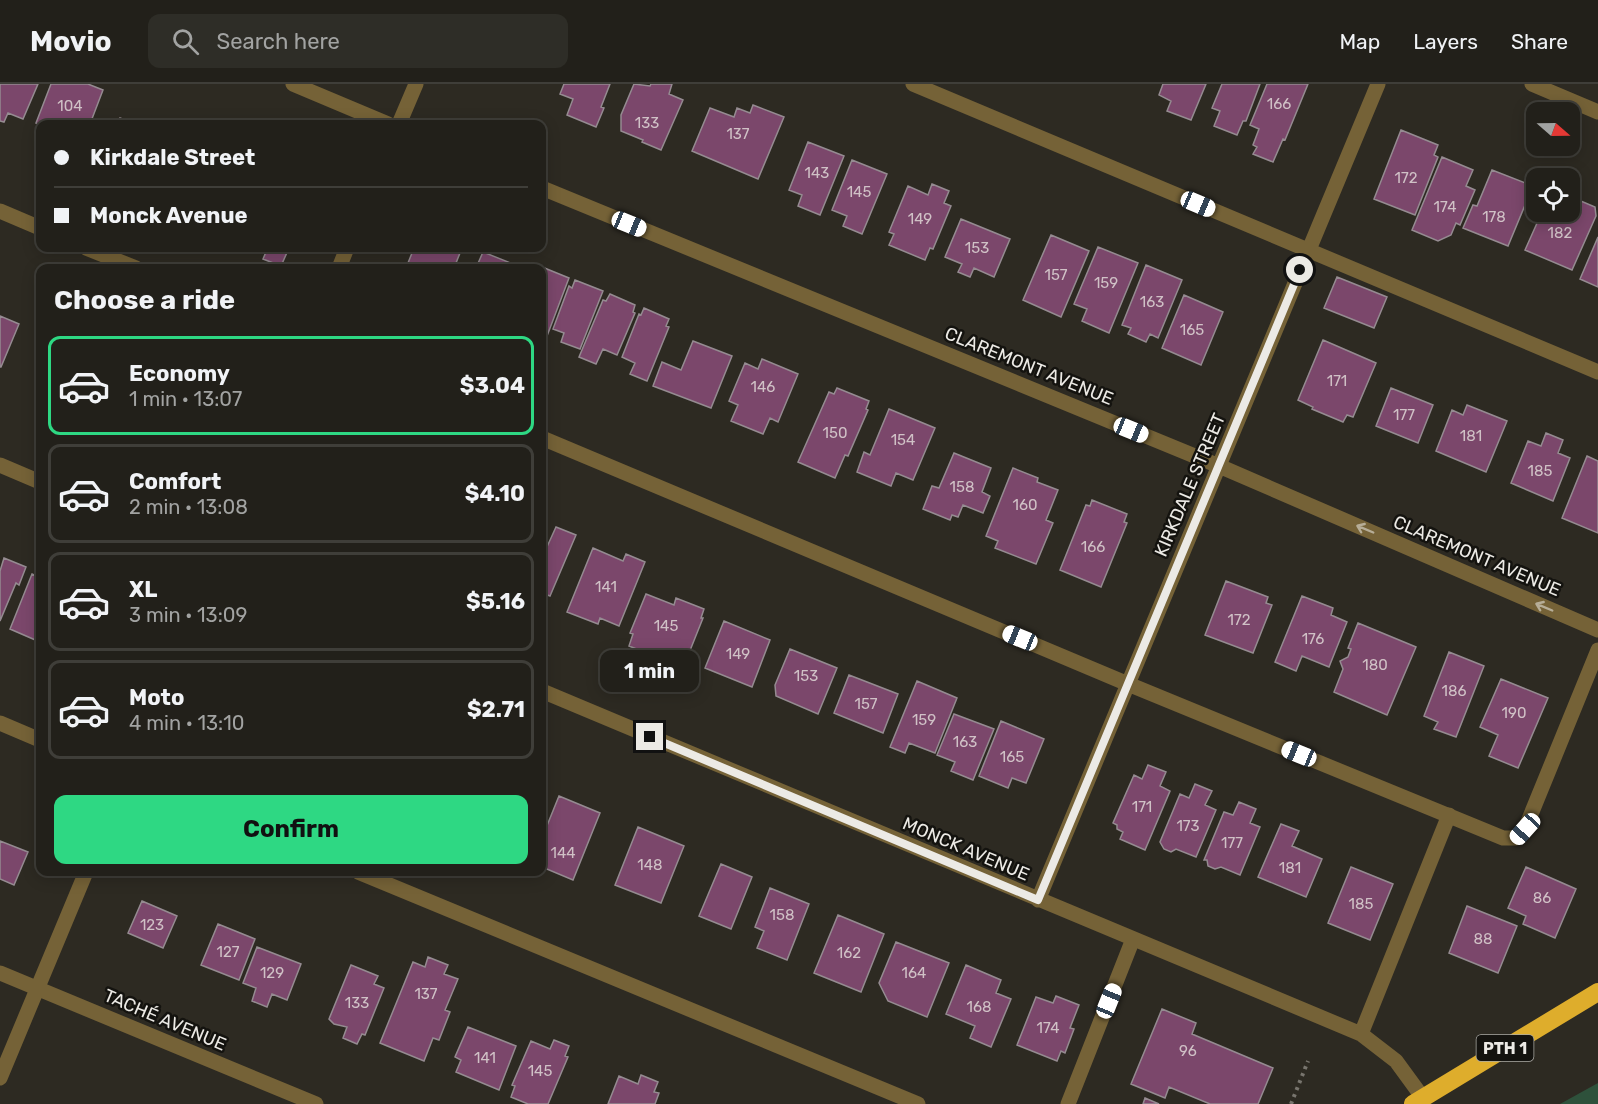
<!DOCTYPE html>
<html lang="en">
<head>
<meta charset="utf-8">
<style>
	body { margin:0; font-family:Rubik,sans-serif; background:#2e2d27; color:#f1f3f6; height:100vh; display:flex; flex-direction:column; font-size:22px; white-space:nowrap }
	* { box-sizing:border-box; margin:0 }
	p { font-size:20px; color:#a2a3a2 }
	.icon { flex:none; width:33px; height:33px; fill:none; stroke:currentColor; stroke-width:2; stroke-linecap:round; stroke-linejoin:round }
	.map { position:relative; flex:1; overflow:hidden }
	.sheet { position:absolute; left:36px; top:180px; width:510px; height:612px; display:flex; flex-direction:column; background:#22201a; border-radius:12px; box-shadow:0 3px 15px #0003,0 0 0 2px #3f3e39 }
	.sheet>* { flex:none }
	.top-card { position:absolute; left:36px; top:36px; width:510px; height:132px; border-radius:12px; box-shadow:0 3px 15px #0003,0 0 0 2px #3f3e39; display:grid; align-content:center; height:132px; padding:0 18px; background:#22201a }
	.needle { width:39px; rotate:110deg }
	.buttons { position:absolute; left:1526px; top:18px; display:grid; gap:12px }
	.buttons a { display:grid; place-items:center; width:54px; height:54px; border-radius:12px; background:#22201a; box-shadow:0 3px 15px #0003,0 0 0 2px #3f3e39; font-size:30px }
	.end { position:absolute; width:27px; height:27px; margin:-14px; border:8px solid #eceae5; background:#111; box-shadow:0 0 0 3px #111 }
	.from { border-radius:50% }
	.bubble { position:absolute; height:42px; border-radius:12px; background:#22201a; box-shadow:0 3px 15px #0003,0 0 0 2px #3f3e39; font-size:20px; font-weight:700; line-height:42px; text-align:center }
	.car { position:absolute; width:18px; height:36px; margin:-18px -9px; border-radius:8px; box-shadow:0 0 4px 2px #0007; background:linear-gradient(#fff 24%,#345 0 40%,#fff 0 76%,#345 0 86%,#fff 0) }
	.top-card b { display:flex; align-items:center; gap:21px; height:57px; font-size:22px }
	.top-card b+b { border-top:2px solid #3f3e39 }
	.top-card i { width:15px; height:15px; background:#f1f3f6 }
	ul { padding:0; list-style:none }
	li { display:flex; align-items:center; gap:18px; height:99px; margin:0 12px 9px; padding:0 6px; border:3px solid #3f3e39; border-radius:12px }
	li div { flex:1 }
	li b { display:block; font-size:22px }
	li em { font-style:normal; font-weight:700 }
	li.active { border-color:#2ed883 }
	li>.icon { width:54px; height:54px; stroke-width:1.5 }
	h2 { padding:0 18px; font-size:27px; line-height:72px }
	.action { display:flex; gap:12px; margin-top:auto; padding:12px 18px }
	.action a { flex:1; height:69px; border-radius:12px; background:#2ed883; color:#111; font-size:24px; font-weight:700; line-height:69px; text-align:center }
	header { display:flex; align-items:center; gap:36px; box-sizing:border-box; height:84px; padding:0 30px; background:#22201a; border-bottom:2px solid #3f3e39 }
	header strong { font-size:28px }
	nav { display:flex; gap:33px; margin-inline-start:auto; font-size:21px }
	.search { width:420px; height:54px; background:#2e2d27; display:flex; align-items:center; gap:15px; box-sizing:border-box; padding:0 21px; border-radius:12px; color:#a2a3a2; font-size:22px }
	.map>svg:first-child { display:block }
</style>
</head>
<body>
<header>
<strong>Movio</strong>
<div class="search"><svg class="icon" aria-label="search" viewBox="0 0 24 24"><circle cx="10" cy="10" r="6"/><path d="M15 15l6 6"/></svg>Search here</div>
<nav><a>Map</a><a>Layers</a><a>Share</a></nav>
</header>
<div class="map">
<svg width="1598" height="1020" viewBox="0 0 1598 1020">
	<rect width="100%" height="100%" fill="#2d2a22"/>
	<!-- green -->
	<path fill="#2e513b" d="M1598 999V1020H1560Z"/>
	<!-- building -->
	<path fill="#7b476b" stroke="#958b91" stroke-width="1.5" d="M0 0H38L23 35 8 29 4 38 0 37Z
		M51 0H88L103 6 90 40H40V54L35 51 39 40 36 39Z
		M564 0H610L601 23 604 24 596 43 567 31 573 15 560 10Z
		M634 0 650 2 651 0H672L669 10 683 16 661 66 642 58 643 56 621 47V31Z
		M1163 0H1206L1191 36 1167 27 1171 17 1159 11Z
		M1222 0H1260L1246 37H1243L1237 51 1214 42 1220 27 1212 24Z
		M1267 0H1308L1285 56 1283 55 1273 78 1253 70 1257 63 1253 61 1259 45 1250 41Z
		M753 21 784 33 758 95 692 67 710 24 734 33 737 24 750 29Z
		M120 34 135 40H117Z
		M1401 46 1438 61 1434 71 1438 73 1415 131 1374 115Z
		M808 58 844 72 820 131 798 122 802 111 789 106Z
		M1442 73 1473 86 1466 102 1475 106 1460 141 1456 139 1451 151 1438 157 1412 146Z
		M852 76 887 90 862 150 843 142 847 132 832 126Z
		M1492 86 1533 102 1508 162 1463 144 1473 121 1477 122Z
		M932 100 949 107 944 119 951 122 933 165 930 164 925 176 889 161 894 150 889 148 908 102 928 111Z
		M1569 112 1595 123 1596 132 1572 186 1525 166 1542 128H1569Z
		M961 135 1010 155 994 193 974 184 970 193 958 188 962 180 945 173Z
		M1051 151 1089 167 1061 233 1023 216Z
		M1598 153V203L1580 195Z
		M1098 163 1138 179 1109 249 1082 237 1087 225 1074 220Z
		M263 164H289L281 182 263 175 266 168 262 166Z
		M399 164H462L454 184H406L412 169Z
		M483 168 523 184H476Z
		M1146 181 1182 196 1158 254 1150 250 1146 258 1128 250 1131 244 1122 241Z
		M542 183 569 194 547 252 542 250Z
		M1337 193 1387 213 1374 244 1324 224Z
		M575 196 603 207 580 265 561 258 564 249 553 245 569 202 572 204Z
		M610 210 635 221 633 228 635 229 617 271 603 265 596 280 579 273 603 216 606 217Z
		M1184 211 1223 228 1201 281 1162 264Z
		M644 224 669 235 666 242 669 243 647 297 630 290 635 279 622 273 639 230 641 231Z
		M0 232 19 240 1 283H0Z
		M1323 256 1376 279 1353 333 1347 331 1343 338 1312 325 1313 323 1298 316Z
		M693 257 732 272 711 324 653 302 662 278 681 286Z
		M762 275 798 290 778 338 770 334 763 350 731 337 738 321 729 317 745 279 758 285Z
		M837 304 869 317 866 325 868 326 848 372 845 371 835 394 798 378 829 308 834 310Z
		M1391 304 1433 321 1418 359 1376 342Z
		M1467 321 1507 337 1486 388 1436 367 1452 326 1463 331Z
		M889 325 935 344 913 396 896 389 891 402 857 388 864 368 870 371Z
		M1546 349 1563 356 1558 369 1570 374 1553 417 1511 399 1528 357 1541 362Z
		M954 369 991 384 982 408 990 412 983 429 963 421 958 433 952 431 950 436 923 425 932 402 939 404Z
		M1587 372 1598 377V449L1562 434Z
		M1013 384 1038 394 1037 398 1058 406 1046 436 1053 439 1036 480 995 464 998 457 986 452Z
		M1092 416 1127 430 1124 438 1127 439 1101 503 1060 486 1086 421 1090 422Z
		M556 443 576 451 550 512 542 509V463L546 465Z
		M593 464 623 477 626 470 645 478 619 542 600 534 598 540 567 528Z
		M4 474 26 483 19 501 16 499 0 537V487Z
		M32 490 40 494V558L10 545Z
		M1226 497 1268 513 1266 519 1272 521 1253 569 1205 551Z
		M646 510 674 521 676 514 704 525 701 534H703L687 574 683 572 679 582 629 562 633 550 630 549Z
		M1302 512 1333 524 1331 531 1347 538 1329 583 1302 572 1296 587 1275 578Z
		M724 537 770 556 752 603 705 584Z
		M1358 539 1416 563 1387 631 1334 608 1343 585 1340 577 1348 573 1351 565 1348 564Z
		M790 565 837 584 818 630 776 612 775 601Z
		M1449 568 1484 582 1456 653 1434 645 1438 638 1424 632Z
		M849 591 898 610 883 649 834 629Z
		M1501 595 1548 614 1518 684 1489 672 1498 651 1480 643Z
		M917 597 957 614 935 669 909 659 905 669 890 663Z
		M954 630 994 645 973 696 951 687 955 678 937 671Z
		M1001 637 1044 655 1026 699 1012 694 1008 704 979 692Z
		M1148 681 1166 688 1160 702 1170 707 1145 766 1120 755 1123 748 1117 745V741L1113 739 1134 691 1142 695Z
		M1195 700 1212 707 1205 721 1216 726 1196 773 1176 765 1171 768 1164 765 1160 758 1180 710 1189 714Z
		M542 707 547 709 542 721Z
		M559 712 600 729 573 796 542 783V754Z
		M1239 718 1256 725 1250 739 1260 743 1240 791 1221 783 1215 785 1208 782 1207 776H1204L1224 728 1233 731Z
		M1281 740 1299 747 1292 762 1322 775 1306 813 1258 793Z
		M638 743 684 762 661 819 615 801Z
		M0 757 28 768 14 801 0 795Z
		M721 780 752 793 731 845 699 832Z
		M1351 783 1393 800 1370 856 1328 839Z
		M1526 783 1576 805 1555 854 1523 840 1526 832 1508 824Z
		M770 804 809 820 787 876 757 864 764 847 755 843Z
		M142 817 177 832 163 864 128 849Z
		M1467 822 1517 842 1498 889 1449 869Z
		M838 831 884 850 861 908 814 889Z
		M218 840 255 855 239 896 201 881Z
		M896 858 949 879 927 933 888 917 879 899Z
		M257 863 301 880 287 916 272 910 267 923 252 917 256 904 243 899Z
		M428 873 448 881 444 890 458 895 445 926 450 928 439 956 433 954 424 977 380 959 413 878 425 883Z
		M351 881 378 892 374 900 384 904 365 951 362 950 357 960 343 954 347 943 334 940 329 935Z
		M966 881 1001 896 996 909 1011 915 991 963 970 954 975 942 946 930Z
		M1056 912 1079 921 1070 944 1074 945 1065 969 1061 967 1057 977 1017 961 1036 913 1053 919Z
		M1162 925 1196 939 1192 950 1273 984 1258 1020H1210L1169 1003 1165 1014 1131 1000Z
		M468 943 516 962 499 1006 456 988 461 976 455 973Z
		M554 956 569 962 565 972 568 973 548 1020H528L511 1013 515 1002 512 1001 531 957 550 965Z
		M641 991 658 998 654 1008 659 1009 655 1020H608L619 992 638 1000Z
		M1145 1014 1159 1020H1143Z"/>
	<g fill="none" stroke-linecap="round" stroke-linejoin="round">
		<!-- path -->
		<path stroke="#78756e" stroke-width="4" stroke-dasharray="3 4.5" stroke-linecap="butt" d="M1291 1020 1308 977"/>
		<!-- minor -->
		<path stroke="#756237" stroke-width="15" d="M293 0 388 40
			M913 0 1598 288
			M1532 0 1598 28
			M399 40 416 0
			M542 104 1219 382 1598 546
			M0 127 40 144
			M86 164 136 184
			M339 184 347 164
			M542 354 1128 600 1503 754H1516L1525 745 1598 566
			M0 381 40 398
			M542 607 1361 950 1396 977 1423 1014
			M0 639 40 656
			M358 788 918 1020
			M1038 816 1378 0
			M0 889 316 1020
			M1361 950 1449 731
			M0 994 86 788
			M1068 1020 1133 855"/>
		<!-- highway -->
		<path stroke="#dead2c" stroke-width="18" d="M1413 1020 1598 908"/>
	</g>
	<!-- one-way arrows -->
	<defs><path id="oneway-shaft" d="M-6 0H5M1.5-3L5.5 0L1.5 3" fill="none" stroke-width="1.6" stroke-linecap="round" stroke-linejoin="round" transform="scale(1.5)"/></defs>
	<g stroke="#b6ad97">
		<use href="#oneway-shaft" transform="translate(1365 445) rotate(-157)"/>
		<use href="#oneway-shaft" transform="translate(1544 523) rotate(-157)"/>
	</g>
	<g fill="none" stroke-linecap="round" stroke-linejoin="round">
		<!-- route -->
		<path stroke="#eceae5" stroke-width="8" d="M650 653 1038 816 1300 186"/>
	</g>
	<g text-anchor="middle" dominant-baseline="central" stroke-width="5" stroke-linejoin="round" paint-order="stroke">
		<!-- number labels -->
		<g font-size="15" fill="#d0c1c6">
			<text x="1279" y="20">166</text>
			<text x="70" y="22">104</text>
			<text x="647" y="39">133</text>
			<text x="738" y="50">137</text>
			<text x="817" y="89">143</text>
			<text x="1406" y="94">172</text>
			<text x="859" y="108">145</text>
			<text x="1445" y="123">174</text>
			<text x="1494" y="133">178</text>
			<text x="920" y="135">149</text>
			<text x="1560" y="149">182</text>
			<text x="977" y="164">153</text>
			<text x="1056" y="191">157</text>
			<text x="1106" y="199">159</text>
			<text x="1152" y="218">163</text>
			<text x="1192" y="246">165</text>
			<text x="1337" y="297">171</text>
			<text x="763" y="303">146</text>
			<text x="1404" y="331">177</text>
			<text x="835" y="349">150</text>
			<text x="1471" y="352">181</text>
			<text x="903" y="356">154</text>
			<text x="1540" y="387">185</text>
			<text x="962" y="403">158</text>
			<text x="1025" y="421">160</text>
			<text x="1093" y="463">166</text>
			<text x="606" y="503">141</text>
			<text x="1239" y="536">172</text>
			<text x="666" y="542">145</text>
			<text x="1313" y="555">176</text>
			<text x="738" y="570">149</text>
			<text x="1375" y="581">180</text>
			<text x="806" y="592">153</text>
			<text x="1454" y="607">186</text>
			<text x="866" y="620">157</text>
			<text x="1514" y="629">190</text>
			<text x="924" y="636">159</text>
			<text x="965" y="658">163</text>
			<text x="1012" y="673">165</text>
			<text x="1142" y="723">171</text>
			<text x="1188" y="742">173</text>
			<text x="1232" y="759">177</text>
			<text x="563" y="769">144</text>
			<text x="650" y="781">148</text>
			<text x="1290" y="784">181</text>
			<text x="1542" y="814">86</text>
			<text x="1361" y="820">185</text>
			<text x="782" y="831">158</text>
			<text x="152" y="841">123</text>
			<text x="1483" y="855">88</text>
			<text x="228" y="868">127</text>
			<text x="849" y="869">162</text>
			<text x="272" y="889">129</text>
			<text x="914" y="889">164</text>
			<text x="426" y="910">137</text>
			<text x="357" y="919">133</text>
			<text x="979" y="923">168</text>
			<text x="1048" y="944">174</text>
			<text x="1188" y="967">96</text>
			<text x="485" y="974">141</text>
			<text x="540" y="987">145</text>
		</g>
		<!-- shield labels -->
		<rect fill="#14130f" stroke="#abaaa5" stroke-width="1.5" x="1476.5" y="951" width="57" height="26" rx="4.5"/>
		<g font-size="16" font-weight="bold" fill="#eceae5">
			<text x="1505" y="964">PTH 1</text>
		</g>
		<!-- street labels -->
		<g font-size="18" fill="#eceae5" stroke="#14130f">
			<text transform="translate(1029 282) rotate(22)">CLAREMONT AVENUE</text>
			<text transform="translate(1190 401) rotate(-67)">KIRKDALE STREET</text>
			<text transform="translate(1477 472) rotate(23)">CLAREMONT AVENUE</text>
			<text transform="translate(966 765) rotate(23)">MONCK AVENUE</text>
			<text transform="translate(165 936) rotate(23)">TACHÉ AVENUE</text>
		</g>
	</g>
</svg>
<div class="buttons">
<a><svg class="needle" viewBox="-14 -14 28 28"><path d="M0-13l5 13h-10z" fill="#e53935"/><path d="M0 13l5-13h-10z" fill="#a2a3a2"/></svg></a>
<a><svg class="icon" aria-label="locate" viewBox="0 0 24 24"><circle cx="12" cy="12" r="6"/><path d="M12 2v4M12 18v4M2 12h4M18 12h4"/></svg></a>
</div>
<i class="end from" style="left:1300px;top:186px"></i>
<i class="end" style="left:650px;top:653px"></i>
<div class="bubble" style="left:600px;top:566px;width:99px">1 min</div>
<i class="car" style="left:1198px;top:120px;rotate:113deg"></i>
<i class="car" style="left:629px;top:140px;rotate:112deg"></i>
<i class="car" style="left:1131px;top:346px;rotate:112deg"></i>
<i class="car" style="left:1020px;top:554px;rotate:292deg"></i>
<i class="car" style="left:1299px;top:670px;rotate:292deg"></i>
<i class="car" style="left:1525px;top:745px;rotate:222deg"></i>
<i class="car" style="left:1109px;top:917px;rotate:22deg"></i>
<div class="top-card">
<b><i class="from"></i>Kirkdale Street</b>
<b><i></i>Monck Avenue</b>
</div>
<section class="sheet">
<h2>Choose a ride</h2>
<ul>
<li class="active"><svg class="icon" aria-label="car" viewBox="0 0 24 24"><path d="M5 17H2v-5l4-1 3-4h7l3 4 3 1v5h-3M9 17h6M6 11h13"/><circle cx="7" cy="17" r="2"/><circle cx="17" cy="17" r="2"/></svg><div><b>Economy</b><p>1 min · 13:07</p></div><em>$3.04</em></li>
<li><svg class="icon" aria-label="car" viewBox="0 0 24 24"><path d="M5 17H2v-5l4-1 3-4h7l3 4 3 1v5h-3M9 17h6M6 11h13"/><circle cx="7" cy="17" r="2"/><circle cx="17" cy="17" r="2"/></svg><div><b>Comfort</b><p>2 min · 13:08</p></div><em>$4.10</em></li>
<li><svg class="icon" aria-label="car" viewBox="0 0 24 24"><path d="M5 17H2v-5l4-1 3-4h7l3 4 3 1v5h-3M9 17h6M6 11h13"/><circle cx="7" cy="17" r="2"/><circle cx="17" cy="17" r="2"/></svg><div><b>XL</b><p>3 min · 13:09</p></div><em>$5.16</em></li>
<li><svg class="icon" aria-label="car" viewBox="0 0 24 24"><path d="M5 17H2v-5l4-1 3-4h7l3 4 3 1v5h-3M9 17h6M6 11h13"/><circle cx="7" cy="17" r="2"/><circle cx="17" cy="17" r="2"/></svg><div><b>Moto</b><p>4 min · 13:10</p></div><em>$2.71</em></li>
</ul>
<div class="action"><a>Confirm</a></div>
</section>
</div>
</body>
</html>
